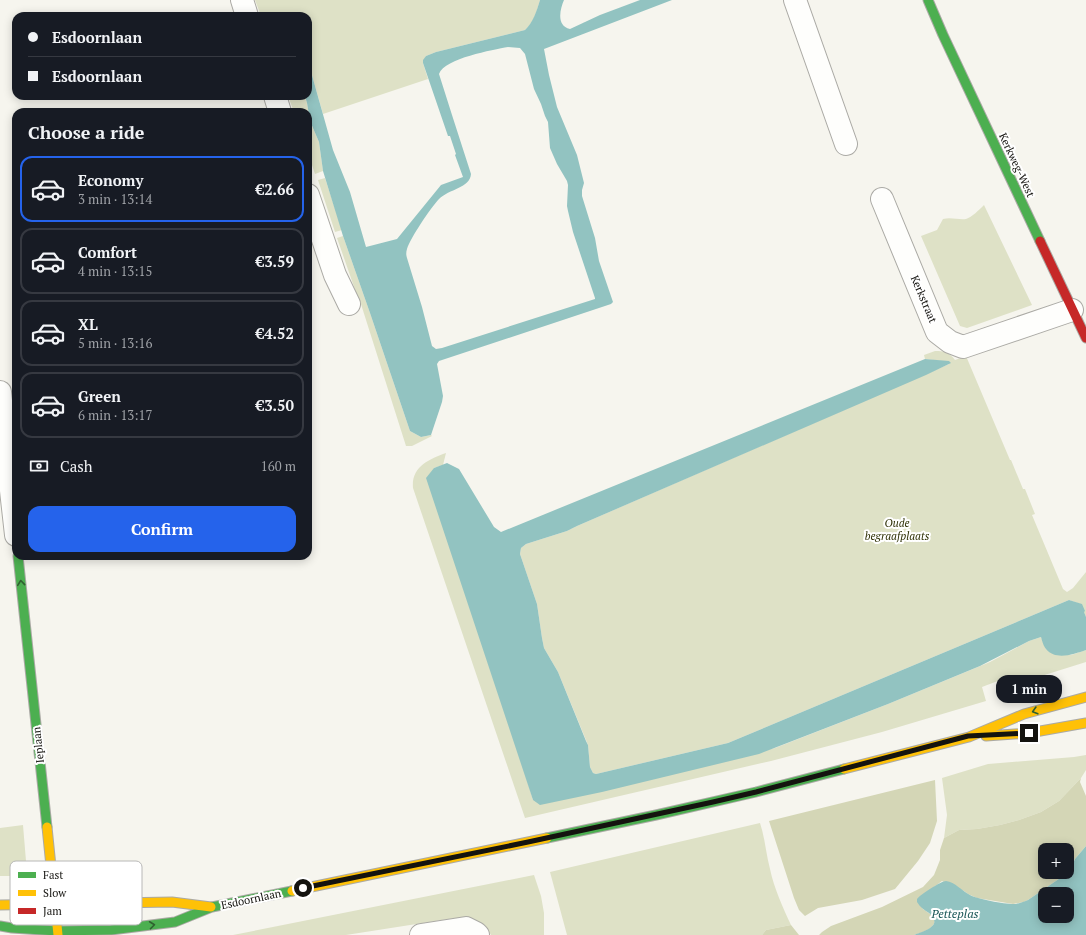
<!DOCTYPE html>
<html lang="en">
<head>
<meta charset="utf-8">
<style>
	body { margin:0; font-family:"PT Serif",serif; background:#20242c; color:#f1f3f6; height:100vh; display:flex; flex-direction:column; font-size:15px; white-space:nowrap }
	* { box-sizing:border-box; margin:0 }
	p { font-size:13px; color:#9ea1a6 }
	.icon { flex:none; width:22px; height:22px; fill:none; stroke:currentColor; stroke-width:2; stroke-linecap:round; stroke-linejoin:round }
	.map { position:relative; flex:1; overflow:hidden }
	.drawer { position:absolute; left:12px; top:108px; width:300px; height:452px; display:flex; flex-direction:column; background:#171b24; border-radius:12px; box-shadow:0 2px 10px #0003 }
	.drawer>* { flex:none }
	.hud { position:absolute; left:12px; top:12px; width:300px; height:88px; border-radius:12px; box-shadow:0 2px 10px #0003; display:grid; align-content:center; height:88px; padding:0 16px; background:#171b24 }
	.fabs { position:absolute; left:1038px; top:843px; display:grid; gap:8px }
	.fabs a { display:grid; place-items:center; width:36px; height:36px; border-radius:8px; background:#171b24; box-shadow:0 2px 10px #0003; font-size:20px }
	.end { position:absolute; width:18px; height:18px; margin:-9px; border:5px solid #14130f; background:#fff; box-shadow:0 0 0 2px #fff }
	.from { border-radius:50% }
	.bubble { position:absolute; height:28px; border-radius:12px; background:#171b24; box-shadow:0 2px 10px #0003; font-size:13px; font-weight:600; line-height:28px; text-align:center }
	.hud b { display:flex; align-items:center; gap:14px; height:38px; font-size:15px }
	.hud b+b { border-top:1px solid #363941 }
	.hud i { width:10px; height:10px; background:#f1f3f6 }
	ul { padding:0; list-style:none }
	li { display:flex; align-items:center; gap:12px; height:66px; margin:0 8px 6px; padding:0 8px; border:2px solid #363941; border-radius:12px }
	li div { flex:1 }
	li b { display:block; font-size:15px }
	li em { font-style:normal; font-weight:600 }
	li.selected { border-color:#2563eb }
	li>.icon { width:36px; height:36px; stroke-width:1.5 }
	h2 { padding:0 16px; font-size:18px; line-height:48px }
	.pay { display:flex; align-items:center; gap:10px; height:44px; padding:0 16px; font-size:15px }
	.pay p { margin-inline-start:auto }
	.action { display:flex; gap:8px; margin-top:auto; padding:8px 16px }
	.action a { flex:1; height:46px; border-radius:12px; background:#2563eb; color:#fff; font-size:16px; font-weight:600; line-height:46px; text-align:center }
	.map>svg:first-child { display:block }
</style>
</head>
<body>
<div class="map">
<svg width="1086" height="935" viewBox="0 0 1086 935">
	<rect width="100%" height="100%" fill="#f6f5ee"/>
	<!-- green -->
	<path fill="#dee1c6" d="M255 0H540C537 10 534 23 525 30L436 52 426 56 423 63 428 79 323 114 308 61V16H261Z
		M288 96H305L307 103 310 121 319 142 323 171 315 174 308 153V112H294Z
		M325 178 342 230 335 232 318 180Z
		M984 205 1032 305 967 328 960 326 921 236 937 230 943 219C951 217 959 220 966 219 972 217 979 210 984 205Z
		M343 236 370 313 410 431 421 437 431 435 432 436 412 446H406L360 301H359L337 238Z
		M935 351C944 351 949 352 955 360L966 356 1010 460H1011L1023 489H1025L1035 514 1032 515 1063 589 1067 592 1073 588 1086 572V617L1080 604 1069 600 728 743 596 774 593 773 590 767 588 745 558 672 544 648 542 638 537 604 520 554 521 548 526 544 567 531 577 526 949 364 950 362 925 359 924 355Z
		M446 453 443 465 434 468 533 800 775 748 888 704 990 662 1029 641 1041 637 1046 649 1071 655 1086 650V662L1006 687 1003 679 982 687 986 701 882 732 771 761 525 818 413 488C411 467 429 459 446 453Z
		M1086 755V770L1081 778 1059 801 1041 812 1019 820 1000 825 977 829 959 830 944 838 947 815 942 778 988 764 1074 757Z
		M760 823C765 838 766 854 770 869 774 888 783 908 791 925L766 930 762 935H567L550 872Z
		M23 825 26 861 15 876H0V828Z
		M534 875 541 896 544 913V935H491L488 930 462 918H455L346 935H233Z"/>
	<!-- forest -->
	<path fill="#d4d6b6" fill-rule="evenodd" d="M1081 778 1080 782 1086 796V846L1075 859 1069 872 1028 900 1024 902 1013 904 977 898 968 894 964 891 942 881 917 900 923 909 930 914 935 921C933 930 922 932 914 935H819L822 932 831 926 882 907 923 887 934 875 940 860V850L944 838 959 830 977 829 1000 825 1019 820 1041 812 1059 801ZM1045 850H1067V872H1045Z
		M935 780 937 821 930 843 918 861 895 889 862 900 818 908 805 916 799 910 794 898 769 821Z
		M791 925 799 935H762L766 930Z"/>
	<!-- water -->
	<path fill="#92c3c1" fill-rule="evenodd" d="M540 0H564C560 9 556 26 570 29L600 15 640 0H672L544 49 549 75 557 107 577 155 584 183 582 190V196L595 238 599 261 613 302 611 304 439 361 437 364 443 396 442 402 431 435 421 437 410 431 370 313 343 236 323 171 319 142 310 121 307 103 305 96H308V61L333 150 350 192 366 247 397 239 441 185 463 177 455 155 456 154 450 136H448L423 63V60L426 56 436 52 525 30C533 23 537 10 540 0ZM508 47 520 48 525 54 534 89 541 104 545 116 548 122 550 148 557 164 567 181 568 185 567 206 568 211 573 232 595 298V299L442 348 436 349 432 346 422 307 407 258C406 255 406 252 407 249 411 237 430 209 439 199 449 189 470 188 471 174L452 115 439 74C445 58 493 50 508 47Z
		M925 359 949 361 951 363 926 375 577 526 567 531 526 544 521 548 520 554 537 604 542 638 544 648 558 672 586 741 588 745 590 767 593 773 596 774 728 743 1069 600 1082 604 1085 611 1084 612 1086 617V650C1074 654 1056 661 1046 649 1044 647 1042 641 1041 637L1029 641 980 666 888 704 759 754 602 792 540 805 533 800 426 478 434 468 447 463 459 469 494 527 501 532Z
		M1086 846V935H914C924 931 944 926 929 913 924 910 920 907 917 902 917 901 917 900 917 899 920 895 941 881 946 881 955 882 962 891 970 895 976 899 1005 904 1013 904 1018 904 1023 902 1028 900L1069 872 1075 859ZM1045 894H1067V916H1045Z"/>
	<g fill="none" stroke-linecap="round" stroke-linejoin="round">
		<defs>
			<path id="street" d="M242 0 247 16
				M795 0 846 144
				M275 96 280 112
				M308 195 335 275 349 304
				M882 199 937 332 950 342 963 347 1072 310
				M0 392 16 535
				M421 935 466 928 476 933 478 935"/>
			<path id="fast" d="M928 0 943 35 1040 241
				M18 556 47 827
				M547 838 656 815 756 792 844 769
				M0 926 12 928 57 931 111 930 175 922 212 907 292 891"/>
			<path id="slow" d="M986 736 1029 733 1086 723
				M844 769 969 737 1024 714 1086 697
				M47 827 58 935
				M292 891 547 838
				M0 905 172 902 211 907"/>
			<path id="jam" d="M1040 241 1086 338"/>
		</defs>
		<!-- street casing -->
		<use href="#street" stroke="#abaaa5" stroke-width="24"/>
		<!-- fast casing -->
		<use href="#fast" stroke="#abaaa5" stroke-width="11"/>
		<!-- slow casing -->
		<use href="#slow" stroke="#abaaa5" stroke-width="11"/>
		<!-- jam casing -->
		<use href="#jam" stroke="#abaaa5" stroke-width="11"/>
		<!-- street -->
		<use href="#street" stroke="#fefefc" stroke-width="22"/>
		<!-- fast -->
		<use href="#fast" stroke="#4caf50" stroke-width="9"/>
		<!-- slow -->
		<use href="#slow" stroke="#ffc107" stroke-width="9"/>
		<!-- jam -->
		<use href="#jam" stroke="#c62828" stroke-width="9"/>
	</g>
	<!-- one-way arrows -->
	<defs><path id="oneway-chevron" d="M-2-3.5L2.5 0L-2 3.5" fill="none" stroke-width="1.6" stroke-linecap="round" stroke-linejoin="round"/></defs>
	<g stroke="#306130">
		<use href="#oneway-chevron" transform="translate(21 583) rotate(-96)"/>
		<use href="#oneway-chevron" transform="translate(1035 711) rotate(164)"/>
		<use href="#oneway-chevron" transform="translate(152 925) rotate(-7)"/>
	</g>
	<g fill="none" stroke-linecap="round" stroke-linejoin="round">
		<!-- route -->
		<path stroke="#14130f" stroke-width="5" d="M303 888 528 842 713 802 756 792 968 736 1029 733"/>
	</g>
	<g text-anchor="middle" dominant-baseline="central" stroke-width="4" stroke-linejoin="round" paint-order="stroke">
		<!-- street labels -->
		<g font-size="11" fill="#14130f" stroke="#fff">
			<text transform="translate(1017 165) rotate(65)">Kerkweg-West</text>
			<text transform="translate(924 299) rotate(67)">Kerkstraat</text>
			<text transform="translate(38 745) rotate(-96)">Ieplaan</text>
			<text transform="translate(251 899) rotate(-12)">Esdoornlaan</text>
		</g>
		<!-- park labels -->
		<g font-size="11" font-style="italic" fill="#2f3107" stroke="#fff">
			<text x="897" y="523">Oude<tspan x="897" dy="13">begraafplaats</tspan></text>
		</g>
		<!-- water labels -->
		<g font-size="12" font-style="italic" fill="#195657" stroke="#fff">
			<text x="955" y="913">Petteplas</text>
		</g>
	</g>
	<!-- legend -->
	<rect x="10" y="861" width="132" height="64" rx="6" fill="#fff" stroke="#b8b8b7" stroke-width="1"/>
	<rect x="18" y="872" width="18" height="6" fill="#4caf50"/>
	<rect x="18" y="890" width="18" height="6" fill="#ffc107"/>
	<rect x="18" y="908" width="18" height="6" fill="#c62828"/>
	<g font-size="11" fill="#14130f">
		<text x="43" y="879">Fast</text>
		<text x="43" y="897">Slow</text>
		<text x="43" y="915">Jam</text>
	</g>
</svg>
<div class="fabs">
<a>+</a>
<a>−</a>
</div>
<i class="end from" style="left:303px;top:888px"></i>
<i class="end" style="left:1029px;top:733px"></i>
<div class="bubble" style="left:996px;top:675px;width:66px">1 min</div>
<div class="hud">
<b><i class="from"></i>Esdoornlaan</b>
<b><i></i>Esdoornlaan</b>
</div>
<section class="drawer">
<h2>Choose a ride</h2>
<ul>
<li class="selected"><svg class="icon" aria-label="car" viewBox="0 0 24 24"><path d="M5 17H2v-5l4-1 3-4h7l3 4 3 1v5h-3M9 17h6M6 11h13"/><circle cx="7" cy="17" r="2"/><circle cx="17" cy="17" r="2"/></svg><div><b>Economy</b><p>3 min · 13:14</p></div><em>€2.66</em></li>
<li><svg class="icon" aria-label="car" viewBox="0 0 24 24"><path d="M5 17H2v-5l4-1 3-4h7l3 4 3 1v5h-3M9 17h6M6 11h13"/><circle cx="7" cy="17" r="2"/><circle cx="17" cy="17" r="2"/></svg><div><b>Comfort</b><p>4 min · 13:15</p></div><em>€3.59</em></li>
<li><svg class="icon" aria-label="car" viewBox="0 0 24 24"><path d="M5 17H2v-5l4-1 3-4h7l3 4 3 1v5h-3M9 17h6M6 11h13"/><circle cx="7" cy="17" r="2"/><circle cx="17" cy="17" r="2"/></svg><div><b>XL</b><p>5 min · 13:16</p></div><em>€4.52</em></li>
<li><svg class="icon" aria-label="car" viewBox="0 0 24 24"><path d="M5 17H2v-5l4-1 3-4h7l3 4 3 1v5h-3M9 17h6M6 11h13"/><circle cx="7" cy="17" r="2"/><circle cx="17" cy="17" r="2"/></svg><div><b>Green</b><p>6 min · 13:17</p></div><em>€3.50</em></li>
</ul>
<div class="pay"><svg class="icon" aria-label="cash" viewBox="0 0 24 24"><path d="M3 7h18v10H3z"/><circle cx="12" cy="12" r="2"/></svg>Cash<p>160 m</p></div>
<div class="action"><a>Confirm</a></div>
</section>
</div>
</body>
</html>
